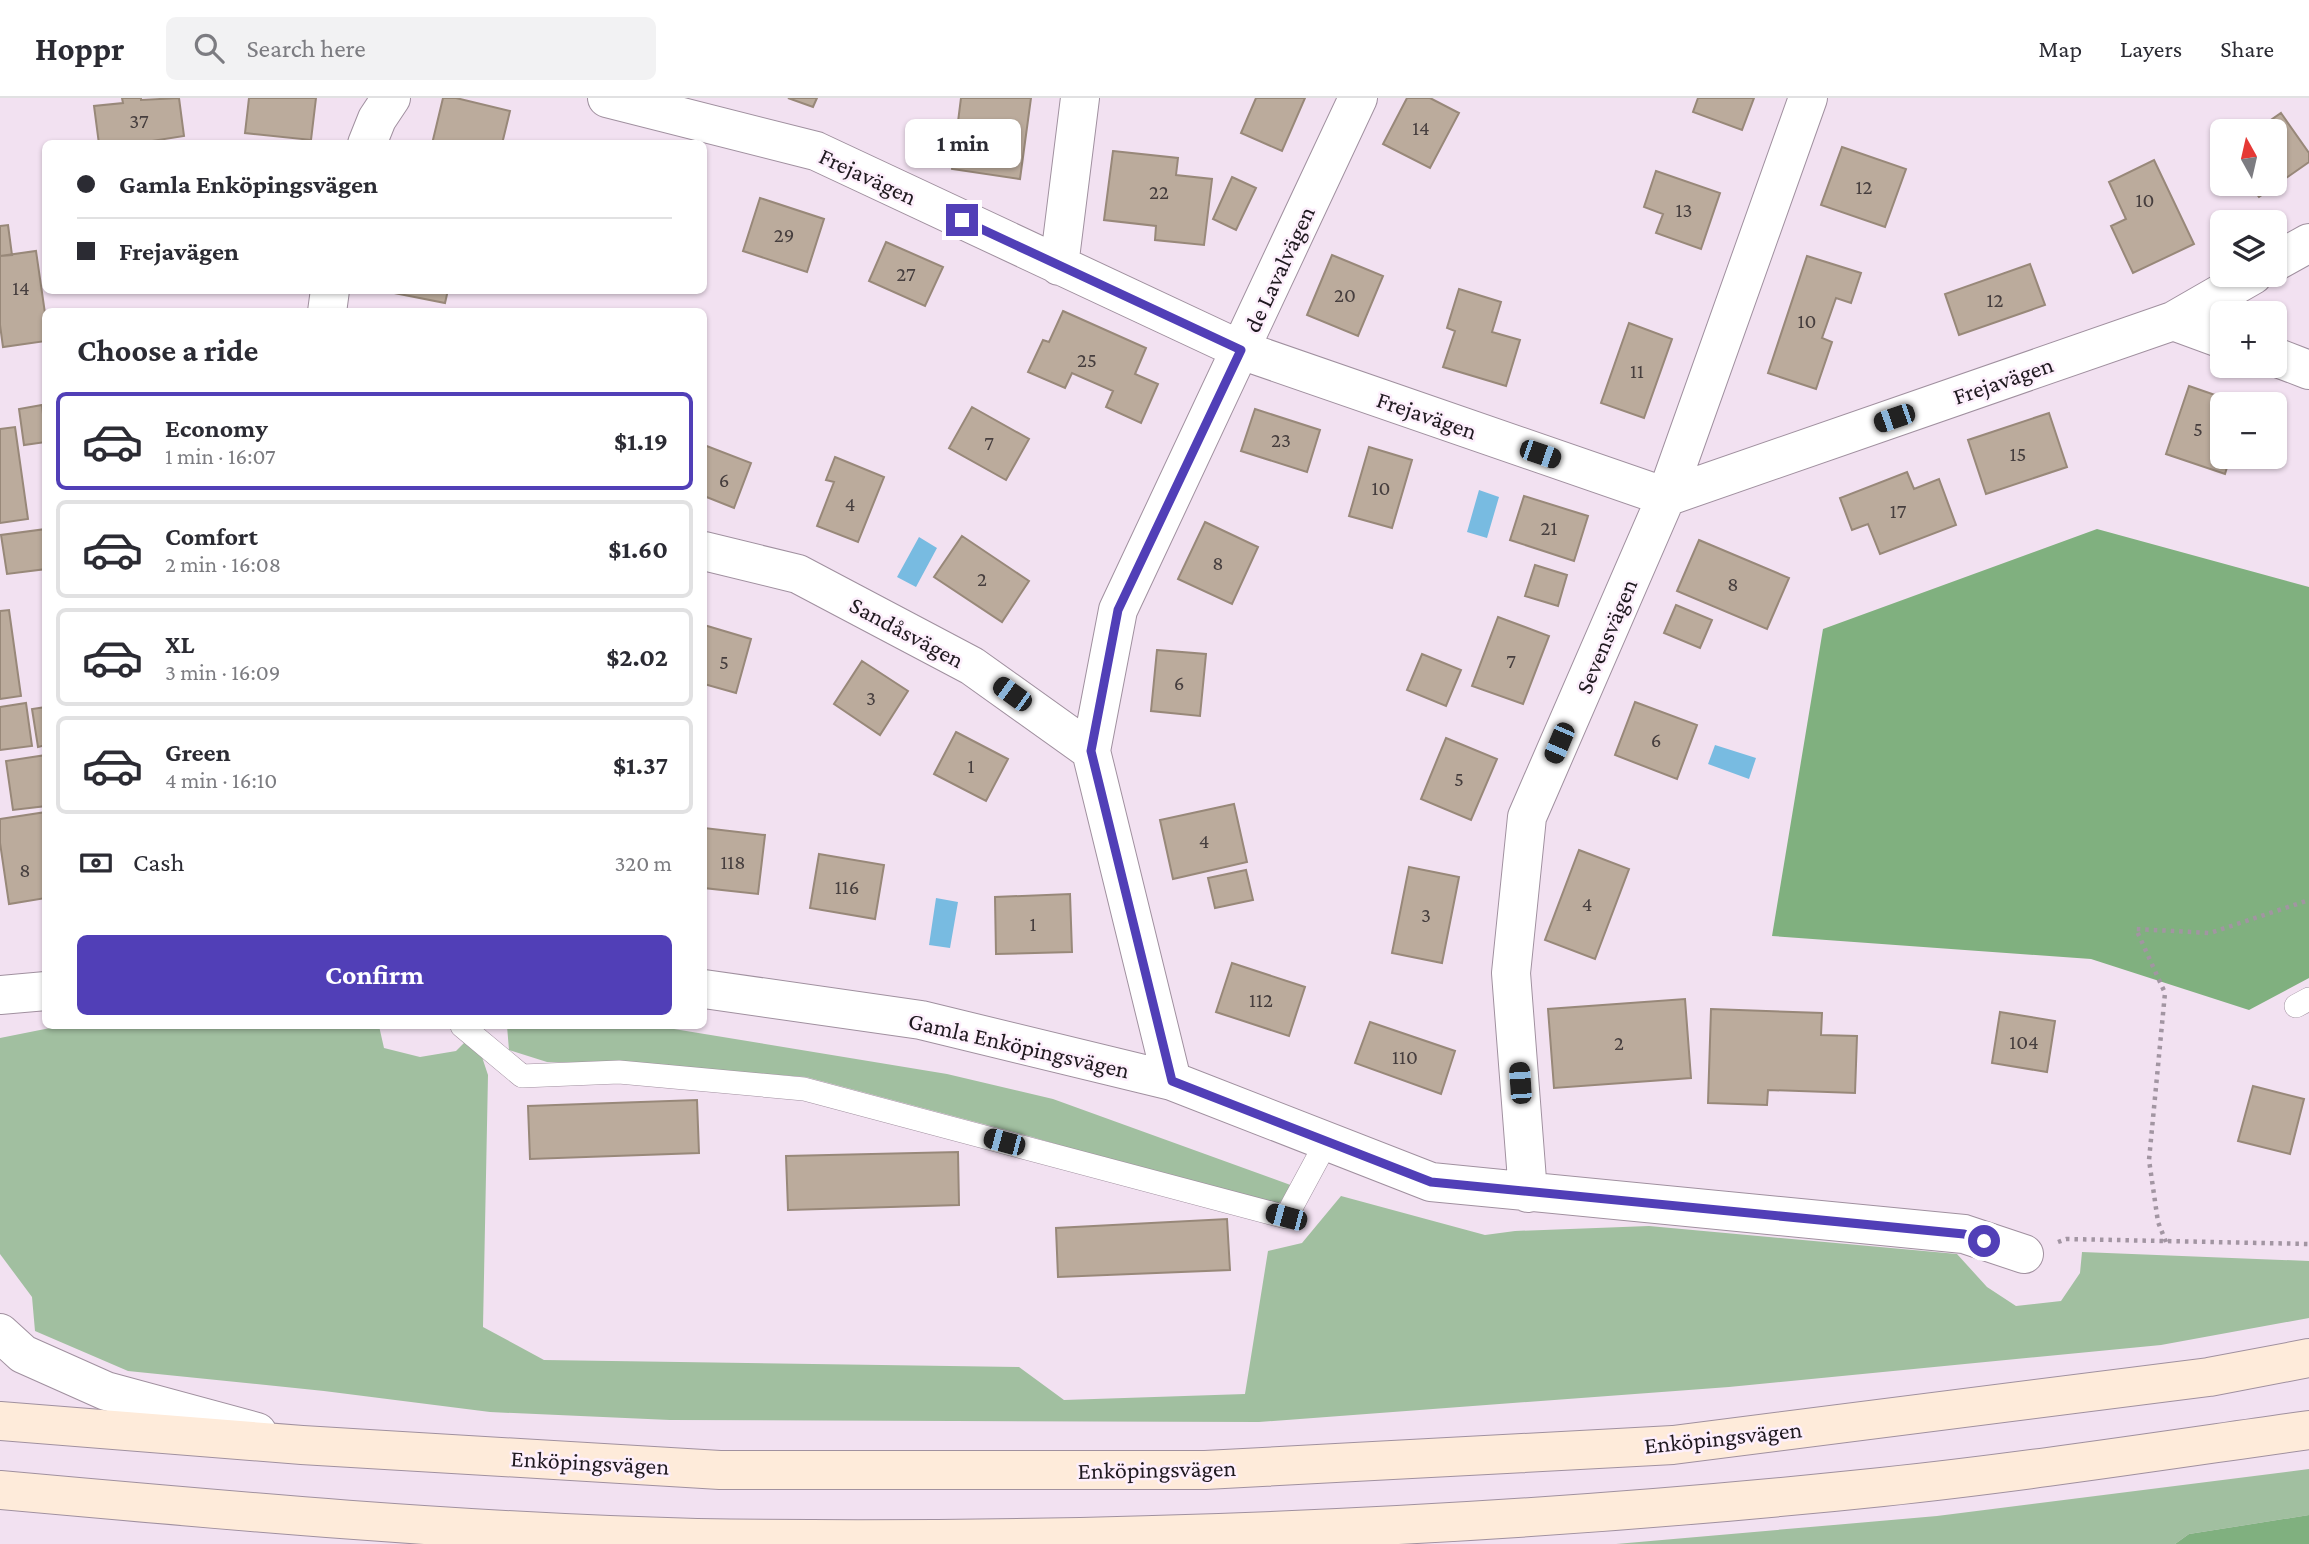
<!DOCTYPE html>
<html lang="en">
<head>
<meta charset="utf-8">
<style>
	body { margin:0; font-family:"Crimson Pro",serif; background:#f2f2f3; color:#2b2b33; height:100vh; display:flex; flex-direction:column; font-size:26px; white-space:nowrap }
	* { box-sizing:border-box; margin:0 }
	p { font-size:23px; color:#7c7c81 }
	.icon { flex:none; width:38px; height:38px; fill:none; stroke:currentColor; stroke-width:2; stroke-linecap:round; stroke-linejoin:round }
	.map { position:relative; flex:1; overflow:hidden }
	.side { position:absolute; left:42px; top:210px; width:665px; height:721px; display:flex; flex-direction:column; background:#fff; border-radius:10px; box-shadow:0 2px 5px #0004 }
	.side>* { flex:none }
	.banner { position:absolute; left:42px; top:42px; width:665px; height:154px; border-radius:10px; box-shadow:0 2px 5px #0004; display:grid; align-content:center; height:154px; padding:0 35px; background:#fff }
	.needle { width:46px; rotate:352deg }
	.buttons { position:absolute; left:2210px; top:21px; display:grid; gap:14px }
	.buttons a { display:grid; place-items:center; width:77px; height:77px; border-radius:10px; background:#fff; box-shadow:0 2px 5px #0004; font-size:35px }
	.end { position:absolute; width:32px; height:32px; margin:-16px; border:9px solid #513fb7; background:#fff; box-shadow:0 0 0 4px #fff }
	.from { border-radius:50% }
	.bubble { position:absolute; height:49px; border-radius:10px; background:#fff; box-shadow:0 2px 5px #0004; font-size:23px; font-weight:700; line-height:49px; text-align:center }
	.car { position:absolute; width:21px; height:42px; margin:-21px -10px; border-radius:9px; box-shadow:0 0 5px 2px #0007; background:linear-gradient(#222 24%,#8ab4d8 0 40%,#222 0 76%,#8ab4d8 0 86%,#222 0) }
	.banner b { display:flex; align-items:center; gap:24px; height:66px; font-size:26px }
	.banner b+b { border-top:2px solid #e1e1e2 }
	.banner i { width:18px; height:18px; background:#2b2b33 }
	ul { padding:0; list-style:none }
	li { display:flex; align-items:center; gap:21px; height:98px; margin:0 14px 10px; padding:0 21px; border:4px solid #e1e1e2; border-radius:10px }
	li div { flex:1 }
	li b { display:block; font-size:26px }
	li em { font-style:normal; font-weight:700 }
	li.active { border-color:#513fb7 }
	li>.icon { width:63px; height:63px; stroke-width:1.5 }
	h2 { padding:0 35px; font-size:32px; line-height:84px }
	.pay { display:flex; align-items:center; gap:18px; height:77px; padding:0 35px; font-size:26px }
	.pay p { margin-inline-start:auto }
	.cta { display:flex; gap:14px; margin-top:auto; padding:14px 35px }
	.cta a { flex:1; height:80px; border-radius:10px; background:#513fb7; color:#fff; font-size:28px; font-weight:700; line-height:80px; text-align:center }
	header { display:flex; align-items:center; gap:42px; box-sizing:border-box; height:98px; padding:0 35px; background:#fff; border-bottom:2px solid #e1e1e2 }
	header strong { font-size:33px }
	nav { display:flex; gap:38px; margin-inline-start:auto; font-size:24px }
	.search { width:490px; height:63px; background:#f2f2f3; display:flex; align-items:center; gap:18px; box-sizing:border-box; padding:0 24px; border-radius:10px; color:#7c7c81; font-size:26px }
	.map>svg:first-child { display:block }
</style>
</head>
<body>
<header>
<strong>Hoppr</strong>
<div class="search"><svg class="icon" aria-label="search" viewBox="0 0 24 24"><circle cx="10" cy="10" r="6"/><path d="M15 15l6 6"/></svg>Search here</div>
<nav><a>Map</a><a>Layers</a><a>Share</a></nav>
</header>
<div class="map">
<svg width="2309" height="1446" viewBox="0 0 2309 1446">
	<rect width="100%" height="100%" fill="#f2e1f1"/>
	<!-- green -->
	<path fill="#a1bfa0" d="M60 928H379L384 950 420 959 456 953 474 935 488 977 483 1229 544 1262 1019 1269 1064 1302 1245 1296 1268 1153 1302 1145 1341 1098 1485 1137 1515 1133 1649 1128 1957 1156 1987 1189 2016 1208 2061 1203 2080 1175 2082 1154 2309 1163V1220L2161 1247 1729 1289 1259 1324 670 1322 490 1314 324 1293 128 1273 35 1233 32 1199 0 1156V940Z
		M507 928 674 931 947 976 1053 1001 1296 1089 1278 1106 1206 1090 1032 1039 806 979 639 967 547 964 509 952Z
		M2309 1371V1417L2189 1436 2175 1446H1616L1937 1418Z"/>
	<!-- forest -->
	<path fill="#80b07f" d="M2097 431 2309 489V880L2249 912 2091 861 1772 838 1823 531Z
		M2309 1417V1446H2175L2189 1436Z"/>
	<!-- water -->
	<path fill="#78bbe1" d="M1479 392 1499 399 1487 440 1467 434Z
		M919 439 937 450 916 489 897 479Z
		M1715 647 1756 660 1749 681 1708 666Z
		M936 800 958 804 950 850 929 847Z"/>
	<!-- building -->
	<path fill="#bbab9c" stroke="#988879" stroke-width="2" d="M122 0H141V2L179 0 184 38 133 46H99L94 8 123 5Z
		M249 0H316L311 42 245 35Z
		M443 0H456L510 13 502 46H432Z
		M788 0H817L813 9Z
		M961 0H1031L1020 81 952 71Z
		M1256 0H1305L1282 53 1241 35Z
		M1407 0H1430L1459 15 1430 70 1383 46Z
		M1698 0H1754L1742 32 1693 14Z
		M2281 15 2309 55V64L2259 99 2249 86H2275V33H2255Z
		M1842 49 1906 71 1885 129 1821 107Z
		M1113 53 1178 60 1176 77 1212 81 1204 147 1155 142 1156 128 1104 122Z
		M2154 62 2194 146 2133 175 2111 128 2126 121 2109 84Z
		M1656 73 1720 95 1701 151 1656 135 1663 116 1644 109Z
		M1232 79 1256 90 1236 132 1213 121Z
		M760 100 824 121 807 174 743 153Z
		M8 127 12 157 0 158V128Z
		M886 144 943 169 925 208 869 183Z
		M36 153 46 222V243L3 249 0 227V158Z
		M1332 157 1383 178 1358 238 1307 217Z
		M1807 158 1861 175 1851 205 1836 200 1822 240 1832 244 1816 291 1768 275Z
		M2030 166 2045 207 1959 237 1945 196Z
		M1459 191 1501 204 1492 234 1520 242 1506 288 1443 269 1455 233 1447 230Z
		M379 192H448L445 205Z
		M1063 213 1146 250 1135 276 1158 286 1141 325 1106 309 1113 293 1072 275 1065 290 1028 274 1043 242 1049 244Z
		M1629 225 1672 241 1644 320 1601 305Z
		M2189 288 2241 306H2222V359H2242L2239 366 2229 363 2225 376 2166 356Z
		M42 307 46 344 24 347 19 311Z
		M972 309 1029 341 1006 382 949 350Z
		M1255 311 1320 332 1307 374 1241 353Z
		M2049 315 2067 369 1986 396 1968 342Z
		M15 329 28 421 0 425V331Z
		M704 347 751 365 734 410 704 398Z
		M1369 349 1412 362 1392 430 1349 418Z
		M835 359 884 379 858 444 817 428 834 384 826 382Z
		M1907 374 1914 391 1939 381 1956 427 1880 456 1868 426 1852 432 1840 400Z
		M1524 398 1588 418 1574 463 1510 442Z
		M1205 424 1258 449 1232 506 1178 481Z
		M46 431V471L7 476 1 437Z
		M962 438 1029 483 1002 524 934 479Z
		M1699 442 1789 480 1767 531 1677 493Z
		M1535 467 1567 477 1558 508 1525 498Z
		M1676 507 1712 522 1700 550 1664 535Z
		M9 512 21 598 0 601V513Z
		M1498 519 1549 538 1523 606 1472 588Z
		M704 527 751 541 736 595 704 586Z
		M1157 552 1206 556 1200 618 1151 613Z
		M1422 556 1461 572 1446 608 1407 592Z
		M862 563 908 593 880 637 834 606Z
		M1635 604 1697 627 1677 681 1615 657Z
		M26 605 32 648 0 652V609Z
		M46 609V647L38 649 32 611Z
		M956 634 1008 661 986 703 934 676Z
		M1446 640 1497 661 1471 722 1421 701Z
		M46 657V708L13 712 6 663Z
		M1234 706 1247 764 1173 781 1160 722Z
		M46 714V800L9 806 0 745V721Z
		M704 730 765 737 758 796 704 790Z
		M1579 752 1629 771 1595 861 1545 842Z
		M819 756 884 767 875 821 810 810Z
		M1409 769 1459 779 1442 865 1392 855Z
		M1246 772 1253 802 1215 810 1208 780Z
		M1070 796 1072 854 996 856 995 799Z
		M1232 865 1305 889 1289 938 1216 914Z
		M1685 901 1691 980 1554 990 1548 911Z
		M1711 911 1822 915 1821 937 1857 938 1855 995 1768 992 1767 1007 1708 1005Z
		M2000 914 2055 923 2047 974 1992 965Z
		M1370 924 1455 953 1441 996 1355 965Z
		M2253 988 2304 1001 2290 1056 2238 1043Z
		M697 1002 699 1055 530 1061 528 1008Z
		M958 1054 959 1107 788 1112 786 1058Z
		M1227 1121 1230 1172 1058 1179 1056 1130Z"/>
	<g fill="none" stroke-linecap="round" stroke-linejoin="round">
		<defs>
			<path id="lane" d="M2296 908 2309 901
				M462 928 522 978 619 974 804 991 1286 1119 1327 1043"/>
			<path id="street" d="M607 0 816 53 1241 252 1666 399 2173 223 2253 177
				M367 46 377 21 391 0
				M2275 164 2309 145
				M1059 168 1080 0
				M327 214 330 192
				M2173 223 2222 241
				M2275 259 2309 272
				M704 453 798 476 972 568 1091 653
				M704 891 921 922 1172 983 1431 1084 1964 1136 2024 1156
				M0 897 46 893
				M1172 983 1091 653 1118 512 1358 0
				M1528 1095 1511 875 1527 719 1666 399 1808 0
				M0 1235 23 1256 106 1293 257 1334"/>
			<path id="secondary" d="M0 1323 302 1347 720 1372H1205L1673 1347 2209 1279 2309 1260
				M0 1392C232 1413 464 1434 697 1440 1092 1446 1489 1430 1882 1389 2025 1374 2167 1352 2309 1332"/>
		</defs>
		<!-- lane casing -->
		<use href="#lane" stroke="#a0909f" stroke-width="24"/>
		<!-- street casing -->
		<use href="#street" stroke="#a0909f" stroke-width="40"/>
		<!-- secondary casing -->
		<use href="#secondary" stroke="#a0909f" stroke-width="40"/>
		<!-- path -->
		<path stroke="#a295a2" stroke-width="4.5" stroke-dasharray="3.5 5" stroke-linecap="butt" d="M2058 1144 2066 1141 2309 1146
			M2166 1144 2158 1124 2149 1062 2165 895 2136 831 2210 835 2309 802"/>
		<!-- lane -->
		<use href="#lane" stroke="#fff" stroke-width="23"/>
		<!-- street -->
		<use href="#street" stroke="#fff" stroke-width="38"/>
		<!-- secondary -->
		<use href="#secondary" stroke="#feebda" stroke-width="38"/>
	</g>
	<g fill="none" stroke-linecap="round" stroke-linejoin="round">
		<!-- route -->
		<path stroke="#513fb7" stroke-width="9" d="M962 122 1241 252 1118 512 1091 653 1172 983 1431 1084 1964 1136 1984 1143"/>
	</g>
	<g text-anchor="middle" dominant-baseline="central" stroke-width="5" stroke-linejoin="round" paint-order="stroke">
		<!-- number labels -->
		<g font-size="21" fill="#463e3e">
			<text x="139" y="23">37</text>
			<text x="1421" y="30">14</text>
			<text x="1864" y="89">12</text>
			<text x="1159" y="94">22</text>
			<text x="2145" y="102">10</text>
			<text x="1684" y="112">13</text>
			<text x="784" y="137">29</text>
			<text x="906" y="176">27</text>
			<text x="21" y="190">14</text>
			<text x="1345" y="197">20</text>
			<text x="1995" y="202">12</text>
			<text x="1807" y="223">10</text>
			<text x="1087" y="262">25</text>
			<text x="1637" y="273">11</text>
			<text x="2198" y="331">5</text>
			<text x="1281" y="342">23</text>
			<text x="989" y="345">7</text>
			<text x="2018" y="356">15</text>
			<text x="724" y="382">6</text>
			<text x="1381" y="390">10</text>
			<text x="850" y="406">4</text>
			<text x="1898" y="413">17</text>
			<text x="1549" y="430">21</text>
			<text x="1218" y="465">8</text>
			<text x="982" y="481">2</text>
			<text x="1733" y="486">8</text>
			<text x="1511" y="563">7</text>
			<text x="724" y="564">5</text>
			<text x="1179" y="585">6</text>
			<text x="871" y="600">3</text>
			<text x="1656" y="642">6</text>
			<text x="971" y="668">1</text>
			<text x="1459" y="681">5</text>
			<text x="1204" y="743">4</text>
			<text x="733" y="764">118</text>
			<text x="25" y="772">8</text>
			<text x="847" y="789">116</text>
			<text x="1587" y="806">4</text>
			<text x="1426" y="817">3</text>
			<text x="1033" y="826">1</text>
			<text x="1261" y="902">112</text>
			<text x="2024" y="944">104</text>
			<text x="1619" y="945">2</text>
			<text x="1405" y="959">110</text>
		</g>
		<!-- street labels -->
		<g font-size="24" fill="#1f191f" stroke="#fdeffc">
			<text transform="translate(868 78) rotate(25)">Frejavägen</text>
			<text transform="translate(1279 171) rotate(-65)">de Lavalvägen</text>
			<text transform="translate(2003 282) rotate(-19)">Frejavägen</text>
			<text transform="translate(1427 317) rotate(19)">Frejavägen</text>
			<text transform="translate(907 534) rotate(28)">Sandåsvägen</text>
			<text transform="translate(1606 538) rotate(-67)">Sevensvägen</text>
			<text transform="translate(1019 947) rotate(13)">Gamla Enköpingsvägen</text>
			<text transform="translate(1723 1339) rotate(-6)">Enköpingsvägen</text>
			<text transform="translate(590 1364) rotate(3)">Enköpingsvägen</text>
			<text transform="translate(1157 1371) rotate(-1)">Enköpingsvägen</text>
		</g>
	</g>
</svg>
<div class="buttons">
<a><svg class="needle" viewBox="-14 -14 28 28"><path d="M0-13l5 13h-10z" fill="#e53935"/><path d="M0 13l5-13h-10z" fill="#7c7c81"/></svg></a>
<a><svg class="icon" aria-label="layers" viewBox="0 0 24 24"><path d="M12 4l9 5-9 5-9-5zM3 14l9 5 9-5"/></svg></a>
<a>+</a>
<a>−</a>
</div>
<i class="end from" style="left:1984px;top:1143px"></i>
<i class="end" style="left:962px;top:122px"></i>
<div class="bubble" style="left:905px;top:21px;width:116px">1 min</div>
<i class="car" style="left:1894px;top:320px;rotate:251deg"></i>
<i class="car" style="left:1540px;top:356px;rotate:109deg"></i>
<i class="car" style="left:1012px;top:596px;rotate:306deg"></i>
<i class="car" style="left:1559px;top:645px;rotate:203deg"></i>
<i class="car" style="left:1520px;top:985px;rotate:356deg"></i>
<i class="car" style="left:1004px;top:1044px;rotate:285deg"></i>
<i class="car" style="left:1286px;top:1119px;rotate:285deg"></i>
<div class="banner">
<b><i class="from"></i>Gamla Enköpingsvägen</b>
<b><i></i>Frejavägen</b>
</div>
<section class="side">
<h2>Choose a ride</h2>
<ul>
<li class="active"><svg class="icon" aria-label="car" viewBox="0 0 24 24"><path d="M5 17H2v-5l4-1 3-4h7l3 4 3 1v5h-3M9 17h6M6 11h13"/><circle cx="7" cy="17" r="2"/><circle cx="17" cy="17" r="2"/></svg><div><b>Economy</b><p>1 min · 16:07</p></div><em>$1.19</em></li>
<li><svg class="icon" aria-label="car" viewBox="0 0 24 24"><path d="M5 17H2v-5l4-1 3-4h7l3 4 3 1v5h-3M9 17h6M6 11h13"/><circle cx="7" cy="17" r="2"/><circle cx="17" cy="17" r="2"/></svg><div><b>Comfort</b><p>2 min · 16:08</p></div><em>$1.60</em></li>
<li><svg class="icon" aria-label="car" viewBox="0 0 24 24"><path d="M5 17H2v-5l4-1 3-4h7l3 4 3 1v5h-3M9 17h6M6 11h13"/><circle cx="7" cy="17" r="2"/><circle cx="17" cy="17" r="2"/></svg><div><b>XL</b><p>3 min · 16:09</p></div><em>$2.02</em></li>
<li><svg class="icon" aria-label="car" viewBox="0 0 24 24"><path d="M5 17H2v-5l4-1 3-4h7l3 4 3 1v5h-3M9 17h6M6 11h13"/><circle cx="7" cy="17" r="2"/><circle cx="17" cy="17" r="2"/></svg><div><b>Green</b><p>4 min · 16:10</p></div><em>$1.37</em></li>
</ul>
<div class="pay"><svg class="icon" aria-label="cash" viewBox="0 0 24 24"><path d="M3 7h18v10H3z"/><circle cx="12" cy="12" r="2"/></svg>Cash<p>320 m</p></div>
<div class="cta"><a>Confirm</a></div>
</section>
</div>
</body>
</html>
